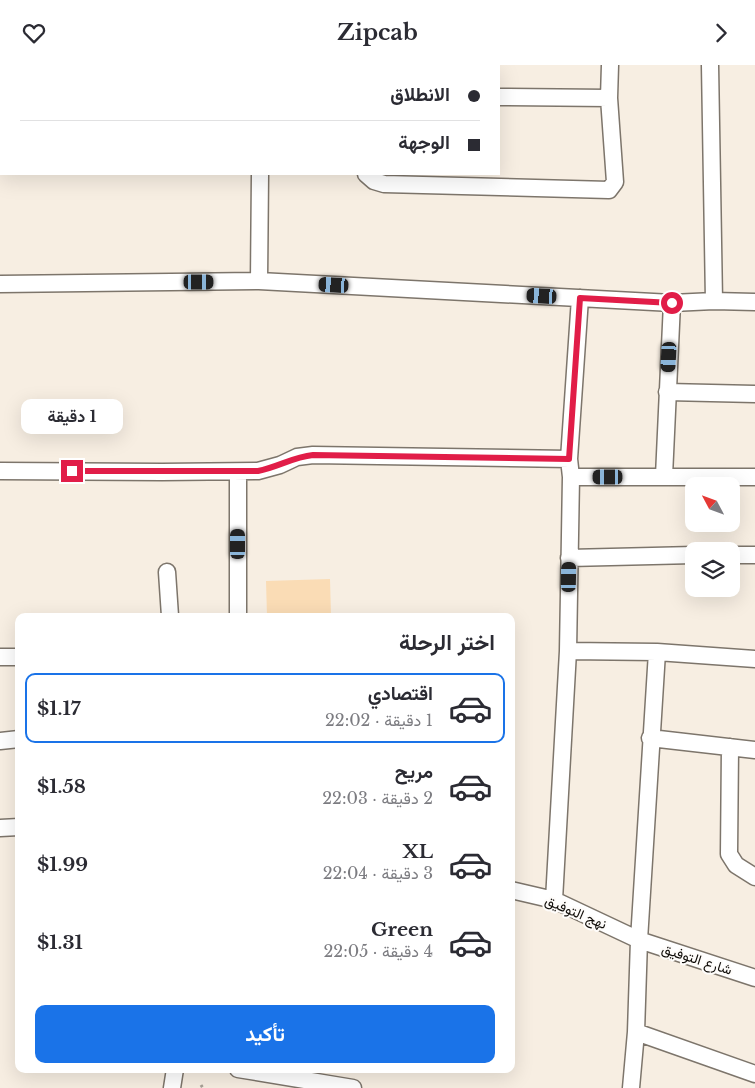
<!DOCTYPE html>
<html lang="ar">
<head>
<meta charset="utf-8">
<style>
	body { margin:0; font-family:"Libre Baskerville",Vazirmatn,serif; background:#f7f7f7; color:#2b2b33; direction:rtl; height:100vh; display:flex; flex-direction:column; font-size:19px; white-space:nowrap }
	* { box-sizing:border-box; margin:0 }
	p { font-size:16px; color:#7c7c81 }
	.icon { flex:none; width:28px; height:28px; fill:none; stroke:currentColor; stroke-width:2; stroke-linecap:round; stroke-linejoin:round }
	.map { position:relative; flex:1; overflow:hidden; direction:ltr }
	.details { position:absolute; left:15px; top:548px; width:500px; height:460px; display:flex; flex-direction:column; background:#fff; border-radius:10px; box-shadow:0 5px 20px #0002; direction:rtl }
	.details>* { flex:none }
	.hud { position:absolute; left:0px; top:0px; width:500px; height:110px; box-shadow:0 5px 20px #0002; direction:rtl; display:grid; align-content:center; height:110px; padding:0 20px; background:#fff }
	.needle { width:32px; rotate:311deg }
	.fabs { position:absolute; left:685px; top:412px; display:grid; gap:10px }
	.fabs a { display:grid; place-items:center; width:55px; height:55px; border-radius:10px; background:#fff; box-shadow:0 5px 20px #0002; font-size:25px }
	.end { position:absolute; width:22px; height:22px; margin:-11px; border:6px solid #e11d48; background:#fff; box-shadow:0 0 0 2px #fff }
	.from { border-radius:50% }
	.bubble { position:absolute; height:35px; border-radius:10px; background:#fff; box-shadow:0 5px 20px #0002; font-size:16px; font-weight:700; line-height:35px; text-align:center; direction:rtl }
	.car { position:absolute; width:15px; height:30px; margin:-15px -8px; border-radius:6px; box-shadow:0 0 4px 1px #0007; background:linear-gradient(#222 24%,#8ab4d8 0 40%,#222 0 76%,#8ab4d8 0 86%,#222 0) }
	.hud b { display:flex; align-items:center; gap:18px; height:48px; font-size:19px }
	.hud b+b { border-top:1px solid #e1e1e2 }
	.hud i { width:12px; height:12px; background:#2b2b33 }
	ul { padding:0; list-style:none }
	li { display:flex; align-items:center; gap:15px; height:70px; margin:0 10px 8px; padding:0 10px; border:2px solid transparent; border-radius:10px }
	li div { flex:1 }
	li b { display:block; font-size:19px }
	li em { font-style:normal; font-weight:700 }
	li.on { border-color:#1a73e8 }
	li>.icon { width:45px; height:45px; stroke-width:1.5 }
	h2 { padding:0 20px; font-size:22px; line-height:60px }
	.button { display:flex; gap:10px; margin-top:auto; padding:10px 20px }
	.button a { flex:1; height:58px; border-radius:10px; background:#1a73e8; color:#fff; font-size:20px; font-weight:700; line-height:58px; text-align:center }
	header { display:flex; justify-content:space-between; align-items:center; height:65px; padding:0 20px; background:#fff; font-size:22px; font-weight:700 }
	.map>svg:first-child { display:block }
</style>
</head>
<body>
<header><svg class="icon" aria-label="forward" viewBox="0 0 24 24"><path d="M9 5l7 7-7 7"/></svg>Zipcab<svg class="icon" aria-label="heart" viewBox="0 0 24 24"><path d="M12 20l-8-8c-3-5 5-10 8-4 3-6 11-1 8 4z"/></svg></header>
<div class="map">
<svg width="755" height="1023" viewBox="0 0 755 1023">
	<rect width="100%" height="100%" fill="#f7eee2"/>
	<!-- green -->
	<path fill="#fadcb5" d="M330 514 331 551H267L266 516Z"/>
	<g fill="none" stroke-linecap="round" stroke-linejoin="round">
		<defs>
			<path id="minor" d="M710 0 714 236
				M264 1V0
				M0 32H1
				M499 32 609 33
				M366 109 374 116 384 119 609 125 615 117 609 33 610 0
				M259 216 260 109
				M0 219 259 216 672 238 714 236 755 237
				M667 327 755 329
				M0 406 162 407 258 406 280 400 297 392 313 390 569 394
				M238 407V551
				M664 411 672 238
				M571 412H755
				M731 490H755
				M569 493 694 490
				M167 507 170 551
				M568 586 657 587 755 594
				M0 592H19
				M650 673 755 685
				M0 676 19 674
				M730 682 729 789 736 800 755 812
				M0 763 19 762
				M511 825 554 835 639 875 755 913
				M554 835 568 586 571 412 569 394 580 233
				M636 967 755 1009
				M238 1004 353 1023
				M172 1023 175 1004
				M631 1023 636 967 639 875 657 587"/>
		</defs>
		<!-- minor casing -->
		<use href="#minor" stroke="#7d756b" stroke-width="19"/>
		<!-- path -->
		<path stroke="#a7a096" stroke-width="3" stroke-dasharray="2.5 4" stroke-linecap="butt" d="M201 1020 203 1023"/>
		<!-- minor -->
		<use href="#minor" stroke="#fff" stroke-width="16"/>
	</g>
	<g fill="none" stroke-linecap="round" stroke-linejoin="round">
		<!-- route -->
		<path stroke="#e11d48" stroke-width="6" d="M72 406H258C278 402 293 392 313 390L569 394 580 233 672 238"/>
	</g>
	<g text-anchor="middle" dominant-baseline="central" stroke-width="4" stroke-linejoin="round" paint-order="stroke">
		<!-- street labels -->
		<g font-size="14" fill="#0f0c08" stroke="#fefcfa">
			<text transform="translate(576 847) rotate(23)">نهج التوفيق</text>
			<text transform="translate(697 894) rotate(18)">شارع التوفيق</text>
		</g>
	</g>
</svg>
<div class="fabs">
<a><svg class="needle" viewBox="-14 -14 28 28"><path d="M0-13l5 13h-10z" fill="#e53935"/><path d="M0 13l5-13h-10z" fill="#7c7c81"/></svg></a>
<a><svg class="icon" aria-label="layers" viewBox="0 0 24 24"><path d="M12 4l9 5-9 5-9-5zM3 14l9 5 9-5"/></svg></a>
</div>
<i class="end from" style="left:672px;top:238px"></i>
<i class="end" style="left:72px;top:406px"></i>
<div class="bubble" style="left:21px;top:334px;width:102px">1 دقيقة</div>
<i class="car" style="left:199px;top:217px;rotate:90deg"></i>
<i class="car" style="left:334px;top:220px;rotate:273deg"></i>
<i class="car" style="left:542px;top:231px;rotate:273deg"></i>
<i class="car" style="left:669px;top:292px;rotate:183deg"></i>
<i class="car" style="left:608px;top:412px;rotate:270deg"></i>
<i class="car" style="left:238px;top:479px;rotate:0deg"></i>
<i class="car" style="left:569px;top:512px;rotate:1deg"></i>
<div class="hud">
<b><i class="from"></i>الانطلاق</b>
<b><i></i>الوجهة</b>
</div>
<section class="details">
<h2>اختر الرحلة</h2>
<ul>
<li class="on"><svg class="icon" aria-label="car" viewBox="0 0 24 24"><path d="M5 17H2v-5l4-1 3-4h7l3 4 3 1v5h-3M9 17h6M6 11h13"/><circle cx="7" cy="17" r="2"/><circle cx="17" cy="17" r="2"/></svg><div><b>اقتصادي</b><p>1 دقيقة · 22:02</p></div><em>$1.17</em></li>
<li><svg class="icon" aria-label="car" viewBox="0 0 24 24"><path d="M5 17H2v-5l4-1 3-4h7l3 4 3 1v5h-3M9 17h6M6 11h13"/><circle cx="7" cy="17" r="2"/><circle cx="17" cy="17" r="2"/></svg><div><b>مريح</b><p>2 دقيقة · 22:03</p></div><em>$1.58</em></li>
<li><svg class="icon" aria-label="car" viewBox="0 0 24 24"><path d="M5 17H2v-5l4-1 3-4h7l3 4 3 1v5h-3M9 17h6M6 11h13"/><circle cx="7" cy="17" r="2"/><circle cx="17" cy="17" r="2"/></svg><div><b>XL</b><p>3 دقيقة · 22:04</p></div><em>$1.99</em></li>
<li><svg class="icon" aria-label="car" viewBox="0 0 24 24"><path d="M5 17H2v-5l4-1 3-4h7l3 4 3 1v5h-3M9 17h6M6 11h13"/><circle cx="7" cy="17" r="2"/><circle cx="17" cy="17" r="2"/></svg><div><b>Green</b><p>4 دقيقة · 22:05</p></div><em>$1.31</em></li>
</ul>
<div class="button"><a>تأكيد</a></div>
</section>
</div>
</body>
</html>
